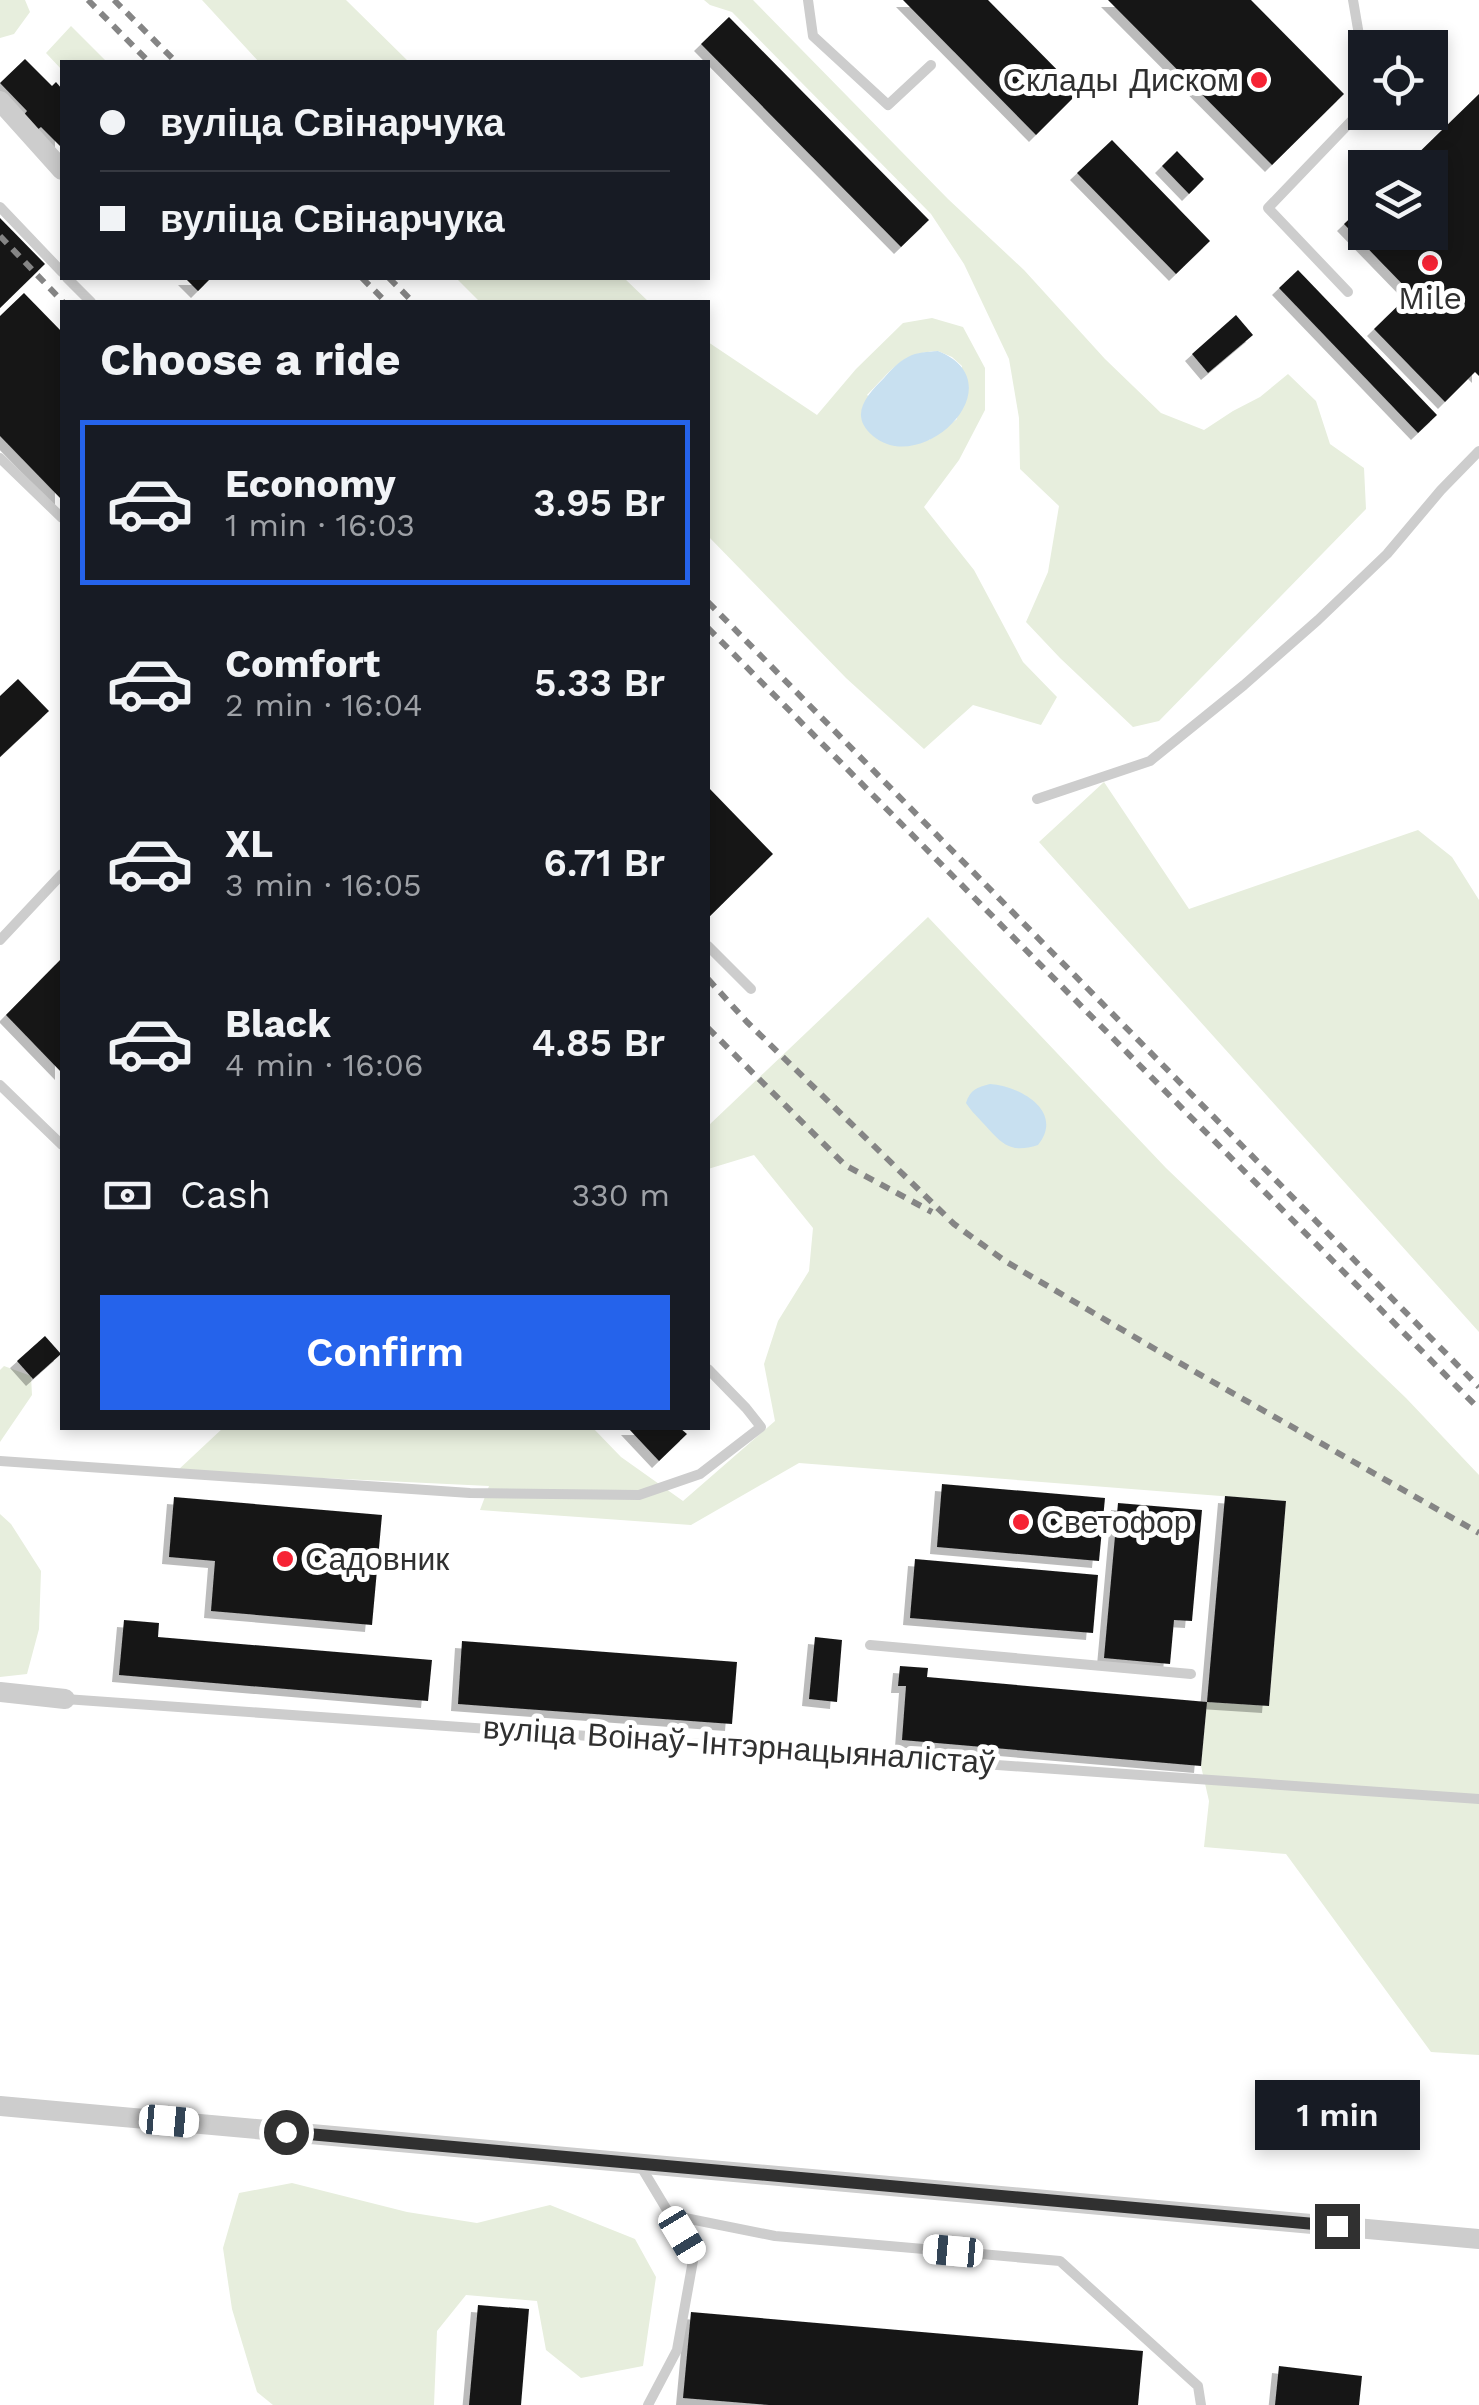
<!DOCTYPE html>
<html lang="en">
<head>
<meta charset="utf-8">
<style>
	body { margin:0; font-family:"Work Sans",sans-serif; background:#20242c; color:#f1f3f6; height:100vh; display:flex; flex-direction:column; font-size:38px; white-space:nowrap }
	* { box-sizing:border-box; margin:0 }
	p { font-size:32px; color:#9ea1a6 }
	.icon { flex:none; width:55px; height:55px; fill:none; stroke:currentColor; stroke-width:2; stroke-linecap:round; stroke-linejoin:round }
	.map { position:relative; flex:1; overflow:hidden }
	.details { position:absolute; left:60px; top:300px; width:650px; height:1130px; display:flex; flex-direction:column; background:#171b24; border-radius:0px; box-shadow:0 5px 15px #0003 }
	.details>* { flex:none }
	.banner { position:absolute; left:60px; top:60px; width:650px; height:220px; border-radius:0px; box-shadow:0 5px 15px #0003; display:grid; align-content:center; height:220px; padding:0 40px; background:#171b24 }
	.buttons { position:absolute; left:1348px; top:30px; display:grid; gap:20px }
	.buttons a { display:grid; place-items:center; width:100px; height:100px; border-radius:0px; background:#171b24; box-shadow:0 5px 15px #0003; font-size:50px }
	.end { position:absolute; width:45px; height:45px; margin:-22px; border:12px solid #303030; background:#fff; box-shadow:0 0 0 5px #fff }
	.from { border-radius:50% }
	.bubble { position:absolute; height:70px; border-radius:0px; background:#171b24; box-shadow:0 5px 15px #0003; font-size:32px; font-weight:600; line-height:70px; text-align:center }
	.car { position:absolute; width:30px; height:60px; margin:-30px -15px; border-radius:12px; box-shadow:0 0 8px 2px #0007; background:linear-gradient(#fff 24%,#345 0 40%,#fff 0 76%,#345 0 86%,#fff 0) }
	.banner b { display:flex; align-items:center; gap:35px; height:95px; font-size:38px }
	.banner b+b { border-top:2px solid #363941 }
	.banner i { width:25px; height:25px; background:#f1f3f6 }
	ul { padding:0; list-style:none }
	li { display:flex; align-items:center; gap:30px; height:165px; margin:0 20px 15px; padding:0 20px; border:5px solid transparent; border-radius:0px }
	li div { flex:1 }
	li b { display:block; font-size:38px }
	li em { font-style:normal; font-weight:600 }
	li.selected { border-color:#2563eb }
	li>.icon { width:90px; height:90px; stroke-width:1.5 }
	h2 { padding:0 40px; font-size:45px; line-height:120px }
	.pay { display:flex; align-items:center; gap:25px; height:110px; padding:0 40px; font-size:38px }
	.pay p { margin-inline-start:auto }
	.button { display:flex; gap:20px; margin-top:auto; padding:20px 40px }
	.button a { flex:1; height:115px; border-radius:0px; background:#2563eb; color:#fff; font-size:40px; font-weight:600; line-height:115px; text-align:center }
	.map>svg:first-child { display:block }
</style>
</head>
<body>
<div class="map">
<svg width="1479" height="2405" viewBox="0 0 1479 2405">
	<defs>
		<filter id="shadow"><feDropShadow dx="-7" dy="7" stdDeviation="0" flood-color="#0004"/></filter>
	</defs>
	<rect width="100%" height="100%" fill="#fff"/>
	<!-- green -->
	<path fill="#e7eedd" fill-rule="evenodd" d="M0 0H25L30 12 14 34 0 38Z
		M202 0H346L409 62H259Z
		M704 0H753L948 199 1024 270 1105 359 1161 413 1204 430 1233 411 1260 397 1288 374 1316 401 1330 444 1364 468 1366 509 1159 721 1133 727 1060 658 1026 622 1048 572 1059 506 1020 469 1019 418 1009 359 964 264 931 214 732 12 710 5Z
		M71 26 107 62H62V70L46 53Z
		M456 278H624L649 302H480Z
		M932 318 963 327 985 368V410L959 460 924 507 974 570 1023 662 1057 697 1041 725 973 705 924 749 846 678 708 536V342L817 415 856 369 903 323ZM938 351 952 357 962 366 957 419 929 440 867 395C891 371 901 352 938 351Z
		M1104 782 1189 909 1418 830 1452 857 1479 900V1332L1039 842Z
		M928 917 1166 1168 1406 1398 1479 1475V2055L1431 2052 1286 1854 1204 1847 1209 1801 1201 1766 1207 1702 1269 1706 1286 1501 799 1463 691 1525 480 1510 489 1486 177 1471 223 1428H593L621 1457 683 1501 775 1421 764 1364 778 1321 809 1271 813 1228 754 1155 708 1169V1126Z
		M4 1366 31 1376 32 1395 0 1442V1370Z
		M0 1514 11 1524 41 1571 39 1629 27 1674 0 1677Z
		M292 2183 407 2212 477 2223 550 2205 635 2239 656 2277 643 2366 581 2378 546 2350 537 2301 466 2295 437 2331 434 2405H273L257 2392 232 2309 223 2248 239 2193Z"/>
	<!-- water -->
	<path fill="#c8e0f0" d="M938 351C1018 383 923 478 873 436 848 415 867 395 884 378 891 370 898 362 908 357 917 352 927 352 938 351Z
		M990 1084C1020 1086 1065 1111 1038 1145 1008 1155 1000 1141 982 1122 976 1115 971 1111 966 1103 970 1090 977 1087 990 1084Z"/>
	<!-- building -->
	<path fill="#171717" filter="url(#shadow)" d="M903 0H988L1079 92 1036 135Z
		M1108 0H1251L1344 94 1272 165Z
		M729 17 929 220 901 247 701 44Z
		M25 59 52 86 56 82 62 89V148L41 127 37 130 23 116 27 111 0 83Z
		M1479 94V376L1475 372 1445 402 1374 329 1411 293 1344 224 1365 204V232H1430V168H1403Z
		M1112 140 1210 241 1176 274 1077 173Z
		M1177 151 1204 179 1189 194 1162 166Z
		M0 218 45 264 0 308Z
		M1298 270 1437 415 1418 433 1279 288Z
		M185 278H211L198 291Z
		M24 293 62 332V500L0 436V316Z
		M1236 315 1253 335 1208 373 1192 354Z
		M18 679 49 711 0 757V696Z
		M708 787 773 854 708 918Z
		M62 958V1073L6 1015Z
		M45 1336 61 1354 33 1379 17 1361Z
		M628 1428H680L687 1434 659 1461Z
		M942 1484 1105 1498 1099 1561 937 1547Z
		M1225 1496 1286 1501 1269 1706 1207 1702Z
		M174 1497 382 1515 372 1625 211 1611 215 1561 169 1557Z
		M1118 1503 1202 1510 1192 1621 1174 1620 1170 1664 1104 1658Z
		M915 1559 1098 1575 1093 1633 910 1618Z
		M124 1620 159 1623 158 1637 432 1660 428 1701 119 1675Z
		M815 1637 842 1640 837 1702 809 1699Z
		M462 1641 737 1662 732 1724 458 1704Z
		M900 1666 928 1668 927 1677 1207 1702 1201 1766 902 1740 906 1686H898Z
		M478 2305 529 2309 521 2405H469Z
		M691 2312 1143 2351 1138 2405H769L683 2398Z
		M1279 2366 1362 2376 1359 2405H1275Z"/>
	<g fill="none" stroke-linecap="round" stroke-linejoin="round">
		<!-- service -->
		<path stroke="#cdcdcd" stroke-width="10" d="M808 0 813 36 888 105 931 65
			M1353 0 1365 70
			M0 207 62 272
			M67 278 91 302
			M1348 292 1268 208 1360 112 1365 94
			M0 458 62 518
			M1037 799 1150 761 1244 685 1318 620 1387 554 1441 490 1479 451
			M0 940 62 874
			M708 946 751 989
			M0 1085 62 1145
			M0 1461 470 1493 639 1495 700 1474 761 1427 746 1408 708 1369
			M870 1645 1191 1674
			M65 1699 1479 1799
			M640 2165 694 2255 677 2350 648 2405
			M670 2215 775 2236 1060 2261 1198 2386 1201 2405"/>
		<!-- minor -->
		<path stroke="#cdcdcd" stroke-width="20" d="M0 101 62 170
			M0 1692 65 1699
			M0 2106 1479 2239"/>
		<!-- rail -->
		<path stroke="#858585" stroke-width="6" stroke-dasharray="10 8" stroke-linecap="butt" d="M88 0 149 62
			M114 0 176 62
			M0 236 63 302
			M362 278 386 302
			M389 278 413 302
			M708 602 1479 1387
			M708 628 1479 1409
			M708 979 747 1022 954 1224 1005 1261 1155 1349 1479 1533
			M708 1028 845 1165 932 1212"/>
	</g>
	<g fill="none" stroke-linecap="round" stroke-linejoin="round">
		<!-- route -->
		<path stroke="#303030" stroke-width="12" d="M286 2132 1337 2226"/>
	</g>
	<!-- markers -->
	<g fill="#f62334" stroke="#fff" stroke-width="4">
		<circle cx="1259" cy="80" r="10"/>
		<circle cx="1430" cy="263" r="10"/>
		<circle cx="1021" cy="1522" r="10"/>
		<circle cx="285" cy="1559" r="10"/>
	</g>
	<g text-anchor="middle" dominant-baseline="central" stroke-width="10" stroke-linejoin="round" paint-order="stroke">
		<!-- poi labels -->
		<g font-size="32" fill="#303030" stroke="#fff" text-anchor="start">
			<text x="1239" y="80" text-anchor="end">Склады Диском</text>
			<text x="1430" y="298" text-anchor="middle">Mile</text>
			<text x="1041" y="1522">Светофор</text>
			<text x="305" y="1559">Садовник</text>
		</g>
		<!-- street labels -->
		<g font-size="32" fill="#303030" stroke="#fff">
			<text transform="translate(739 1745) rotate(4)">вуліца Воінаў-Інтэрнацыяналістаў</text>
		</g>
	</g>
</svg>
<div class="buttons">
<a><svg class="icon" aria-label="locate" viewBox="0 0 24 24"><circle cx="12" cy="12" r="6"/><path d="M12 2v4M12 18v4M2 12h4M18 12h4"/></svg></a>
<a><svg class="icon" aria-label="layers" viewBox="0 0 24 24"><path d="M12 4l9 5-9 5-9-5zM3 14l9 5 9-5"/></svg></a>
</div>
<i class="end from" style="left:286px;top:2132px"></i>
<i class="end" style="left:1337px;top:2226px"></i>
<div class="bubble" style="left:1255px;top:2080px;width:165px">1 min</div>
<i class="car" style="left:169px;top:2121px;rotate:95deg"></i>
<i class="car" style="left:682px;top:2235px;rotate:149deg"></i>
<i class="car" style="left:953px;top:2251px;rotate:275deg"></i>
<div class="banner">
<b><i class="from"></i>вуліца Свінарчука</b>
<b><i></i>вуліца Свінарчука</b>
</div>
<section class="details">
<h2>Choose a ride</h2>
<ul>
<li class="selected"><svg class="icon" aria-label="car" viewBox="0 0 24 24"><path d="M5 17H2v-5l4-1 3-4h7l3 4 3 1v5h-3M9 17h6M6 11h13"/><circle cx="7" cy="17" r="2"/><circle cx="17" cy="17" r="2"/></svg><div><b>Economy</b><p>1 min · 16:03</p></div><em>3.95 Br</em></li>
<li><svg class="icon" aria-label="car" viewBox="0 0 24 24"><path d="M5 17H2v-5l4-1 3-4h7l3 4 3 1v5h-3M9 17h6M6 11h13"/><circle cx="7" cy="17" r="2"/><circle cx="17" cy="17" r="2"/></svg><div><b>Comfort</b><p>2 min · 16:04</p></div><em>5.33 Br</em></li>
<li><svg class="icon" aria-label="car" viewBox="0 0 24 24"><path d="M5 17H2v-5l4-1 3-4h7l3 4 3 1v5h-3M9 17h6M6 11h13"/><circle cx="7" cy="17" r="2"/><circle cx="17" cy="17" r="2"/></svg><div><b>XL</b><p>3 min · 16:05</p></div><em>6.71 Br</em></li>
<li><svg class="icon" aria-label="car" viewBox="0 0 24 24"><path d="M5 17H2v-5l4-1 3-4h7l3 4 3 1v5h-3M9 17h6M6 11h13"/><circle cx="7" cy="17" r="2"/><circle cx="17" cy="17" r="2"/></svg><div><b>Black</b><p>4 min · 16:06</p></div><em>4.85 Br</em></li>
</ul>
<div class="pay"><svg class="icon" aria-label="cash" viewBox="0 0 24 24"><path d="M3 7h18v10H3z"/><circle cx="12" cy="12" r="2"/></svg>Cash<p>330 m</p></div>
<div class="button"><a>Confirm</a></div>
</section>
</div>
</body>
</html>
